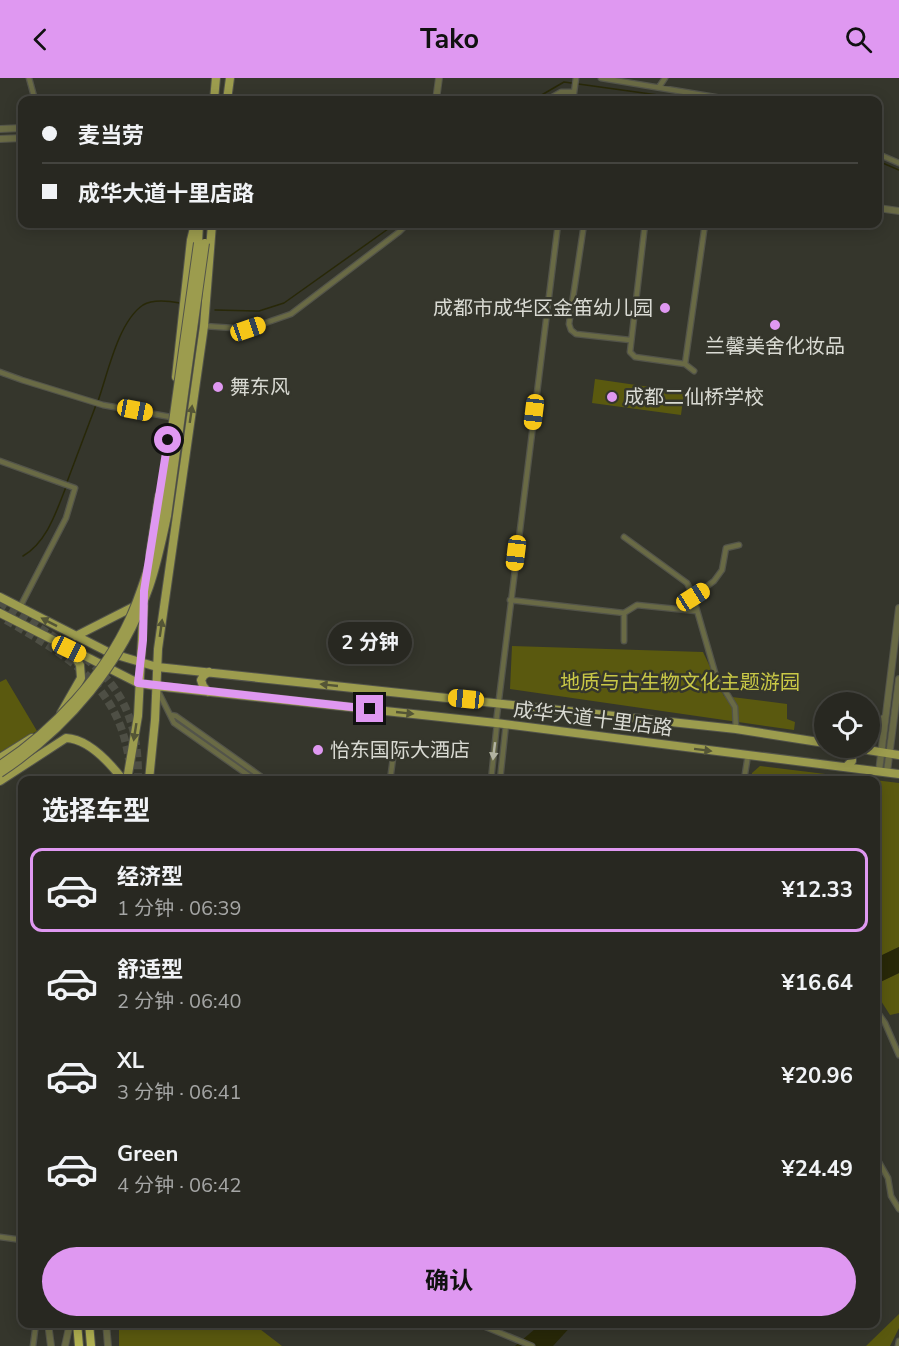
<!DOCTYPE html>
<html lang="zh">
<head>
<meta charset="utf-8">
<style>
	body { margin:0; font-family:"Nunito Sans","Noto Sans SC",sans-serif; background:#30302a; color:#f1f3f6; height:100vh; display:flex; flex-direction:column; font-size:22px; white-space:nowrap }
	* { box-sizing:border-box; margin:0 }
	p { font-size:20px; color:#a5a6a5 }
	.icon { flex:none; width:33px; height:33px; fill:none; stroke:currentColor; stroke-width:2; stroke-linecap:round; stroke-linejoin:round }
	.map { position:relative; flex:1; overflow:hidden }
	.sheet { position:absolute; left:18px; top:698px; width:862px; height:552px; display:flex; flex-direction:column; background:#282821; border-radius:12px; box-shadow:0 3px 15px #0003,0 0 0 2px #44443f }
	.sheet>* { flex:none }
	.hud { position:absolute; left:18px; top:18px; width:864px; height:132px; border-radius:12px; box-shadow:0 3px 15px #0003,0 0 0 2px #44443f; display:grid; align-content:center; height:132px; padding:0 24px; background:#282821 }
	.tools { position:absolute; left:814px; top:614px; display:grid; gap:12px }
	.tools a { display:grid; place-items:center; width:66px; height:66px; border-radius:50%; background:#282821; box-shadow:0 3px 15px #0003,0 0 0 2px #44443f; font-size:30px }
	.end { position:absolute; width:27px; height:27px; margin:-14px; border:8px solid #df98f1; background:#111; box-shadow:0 0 0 3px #111 }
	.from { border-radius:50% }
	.bubble { position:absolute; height:42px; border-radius:21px; background:#282821; box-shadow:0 3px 15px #0003,0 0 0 2px #44443f; font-size:20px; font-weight:700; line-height:42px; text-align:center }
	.car { position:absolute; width:18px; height:36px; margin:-18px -9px; border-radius:8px; box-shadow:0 0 4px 2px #0007; background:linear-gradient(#f5c518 24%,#345 0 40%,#f5c518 0 76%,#345 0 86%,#f5c518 0) }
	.hud b { display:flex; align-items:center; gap:21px; height:57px; font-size:22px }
	.hud b+b { border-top:2px solid #44443f }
	.hud i { width:15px; height:15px; background:#f1f3f6 }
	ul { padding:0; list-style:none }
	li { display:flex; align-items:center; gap:18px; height:84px; margin:0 12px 9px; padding:0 12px; border:3px solid transparent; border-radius:12px }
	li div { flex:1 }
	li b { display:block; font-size:22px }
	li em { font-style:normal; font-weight:700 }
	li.active { border-color:#df98f1 }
	li>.icon { width:54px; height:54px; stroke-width:1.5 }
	h2 { padding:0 24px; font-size:27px; line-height:72px }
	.primary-button { display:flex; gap:12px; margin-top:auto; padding:12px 24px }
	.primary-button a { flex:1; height:69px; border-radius:36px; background:#df98f1; color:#111; font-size:24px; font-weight:700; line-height:69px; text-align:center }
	header { display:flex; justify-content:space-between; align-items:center; height:78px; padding:0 24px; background:#df98f1; color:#111; font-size:27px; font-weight:700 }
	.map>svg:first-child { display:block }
</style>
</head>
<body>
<header><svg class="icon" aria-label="back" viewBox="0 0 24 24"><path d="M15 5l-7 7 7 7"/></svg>Tako<svg class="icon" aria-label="search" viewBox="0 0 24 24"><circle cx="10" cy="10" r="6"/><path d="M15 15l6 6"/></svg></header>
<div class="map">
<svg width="899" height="1268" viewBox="0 0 899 1268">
	<rect width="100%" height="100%" fill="#35362c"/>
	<!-- green -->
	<path fill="#5a590f" d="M595 301 684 314 681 337 592 325Z
		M512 568 703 574 724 618 787 626V641L795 644 794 652 510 611Z
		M6 601 37 653 0 674V604Z
		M760 688 899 705V869L876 880V702H751L752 695Z
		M899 895V935L890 937 876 915V906Z
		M899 1236V1250L890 1268H866Z
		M119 1245H252L282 1268H119Z"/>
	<!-- water -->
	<path fill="#282808" d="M899 869V895L876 906V880Z
		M542 1245H574L553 1268H515Z"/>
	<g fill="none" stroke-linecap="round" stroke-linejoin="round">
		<!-- stream -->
		<path stroke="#282808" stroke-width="1.5" d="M533 22 564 4 694 22
			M878 83 899 92
			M215 232 259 233 284 225 395 146
			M98 323C108 295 118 244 143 227 153 221 169 223 180 225
			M67 404 96 327
			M23 478C47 464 56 434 66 409"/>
		<!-- primary-tunnel -->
		<path stroke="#4e4f45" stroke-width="8" stroke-dasharray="8 4" stroke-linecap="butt" d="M0 524 60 563
			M6 542C67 578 118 606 129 682
			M85 580C126 612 139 651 138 702"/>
		<defs>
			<path id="minor" d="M29 0 35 22
				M601 0 733 22
				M659 9 665 0
				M547 22 561 14H574
				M573 22 576 0
				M878 76 899 85
				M584 146 569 246 571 252 576 256 630 262
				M645 146 630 274 635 279 685 286
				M204 248 248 251 291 236 399 154 407 146
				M694 293 685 286 705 146
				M0 294 22 302 103 327 171 339
				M0 383 75 410 66 440 20 529
				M624 459 687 505 692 515 716 598 735 629 736 651
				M693 519 714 503 722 492 726 470 739 467
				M510 522 624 535 637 527 696 533
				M624 563V535
				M158 613 174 645 255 702
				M171 637 176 638 266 702
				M496 645 558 146
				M390 702 394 673
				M491 702 497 645
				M500 702 506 646
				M744 702 748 677
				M876 932 885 945 899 977
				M876 1079 888 1100 891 1118 899 1131
				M0 1159 22 1162
				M476 1245 532 1268
				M33 1268 36 1245
				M898 1268 899 1263"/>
			<path id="tertiary" d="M436 22 439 0
				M0 51 22 50
				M0 61 22 60
				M878 130 899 133
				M870 652 885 639
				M879 693 899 530
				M887 694 899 601
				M48 1245 51 1268
				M106 1245 108 1268
				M65 1268 70 1245"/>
			<path id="primary" d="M214 22 216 0
				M227 22 230 0
				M198 165 199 146
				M176 299 191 162 195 146
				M150 477 159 418
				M0 519 110 575 157 589 736 651 825 665
				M0 535 138 605 156 608 496 645 899 696
				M76 558 137 527
				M208 614 203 608 201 602 204 597 209 594
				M61 635 81 600 80 587 70 571
				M849 669 899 677
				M0 680 32 660
				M846 689 852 683V676L848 669
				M127 702 138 638 144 522
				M149 702 155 642 158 571 204 248 212 146
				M0 703 66 660C88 661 110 685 123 702"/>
			<path id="motorway" d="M77 1245 79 1268
				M89 1245 91 1268"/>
		</defs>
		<!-- minor casing -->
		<use href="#minor" stroke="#53544a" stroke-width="7"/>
		<!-- tertiary casing -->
		<use href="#tertiary" stroke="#53544a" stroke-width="8"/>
		<!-- primary casing -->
		<use href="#primary" stroke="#53544a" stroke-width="10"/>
		<!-- motorway casing -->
		<use href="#motorway" stroke="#53544a" stroke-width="10"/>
		<!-- minor -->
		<use href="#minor" stroke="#696a45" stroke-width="4.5"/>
		<!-- tertiary -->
		<use href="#tertiary" stroke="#696a45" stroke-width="6"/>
		<!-- primary -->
		<use href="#primary" stroke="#9c9c4e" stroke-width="8"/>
		<!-- motorway -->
		<use href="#motorway" stroke="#b0b050" stroke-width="8"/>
		<defs>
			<path id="primary-bridge" d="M0 687C53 653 104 597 130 540 141 516 148 491 156 466L198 165
				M0 695C68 650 122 586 149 509 157 486 162 462 167 438L205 165"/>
		</defs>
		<!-- primary-bridge casing -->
		<use href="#primary-bridge" stroke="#53544a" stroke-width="10" stroke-linecap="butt"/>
		<!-- primary-bridge -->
		<use href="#primary-bridge" stroke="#9c9c4e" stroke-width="8"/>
	</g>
	<!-- one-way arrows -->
	<defs><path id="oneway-solid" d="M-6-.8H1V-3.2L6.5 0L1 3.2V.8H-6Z" transform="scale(1.5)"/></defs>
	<g fill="#545536">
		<use href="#oneway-solid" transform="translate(191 336) rotate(-82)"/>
		<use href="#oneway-solid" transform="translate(49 544) rotate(-153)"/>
		<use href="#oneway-solid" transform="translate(161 550) rotate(-82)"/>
		<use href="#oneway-solid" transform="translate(329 607) rotate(-174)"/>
		<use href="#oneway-solid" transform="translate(405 635) rotate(6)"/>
		<use href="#oneway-solid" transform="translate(135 654) rotate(99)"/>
		<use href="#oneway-solid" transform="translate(703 672) rotate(7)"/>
	</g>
	<use fill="#b2b3a1" href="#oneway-solid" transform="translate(494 673) rotate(97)"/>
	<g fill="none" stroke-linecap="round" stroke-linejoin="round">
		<!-- route -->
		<path stroke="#df98f1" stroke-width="8" d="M168 362 144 513 143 562 138 605 370 631"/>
	</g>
	<!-- markers -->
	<g fill="#df98f1" stroke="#35362c" stroke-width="2">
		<circle cx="665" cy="230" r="6"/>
		<circle cx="775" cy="247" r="6"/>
		<circle cx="218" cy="309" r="6"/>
		<circle cx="612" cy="319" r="6"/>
		<circle cx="318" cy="672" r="6"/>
	</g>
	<g text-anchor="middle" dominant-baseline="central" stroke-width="5" stroke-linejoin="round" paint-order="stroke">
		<!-- poi labels -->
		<g font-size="20" fill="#d9dad3" stroke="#35362c" text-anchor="start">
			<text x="653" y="230" text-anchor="end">成都市成华区金笛幼儿园</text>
			<text x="775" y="268" text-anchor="middle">兰馨美舍化妆品</text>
			<text x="230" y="309">舞东风</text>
			<text x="624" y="319">成都二仙桥学校</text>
			<text x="330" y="672">怡东国际大酒店</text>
		</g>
		<!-- park labels -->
		<g font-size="20" fill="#c9c846" stroke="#35362c">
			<text x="680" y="604">地质与古生物文化主题游园</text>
		</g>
		<!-- street labels -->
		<g font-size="20" fill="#d9dad3" stroke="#35362c">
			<text transform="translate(593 641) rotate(7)">成华大道十里店路</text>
		</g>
	</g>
</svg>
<div class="tools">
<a><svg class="icon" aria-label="locate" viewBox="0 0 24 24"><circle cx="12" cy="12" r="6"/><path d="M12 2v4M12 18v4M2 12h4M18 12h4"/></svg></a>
</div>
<i class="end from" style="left:168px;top:362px"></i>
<i class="end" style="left:370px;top:631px"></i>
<div class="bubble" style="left:328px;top:544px;width:84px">2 分钟</div>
<i class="car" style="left:248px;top:251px;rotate:71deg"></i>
<i class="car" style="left:135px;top:332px;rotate:101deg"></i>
<i class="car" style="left:534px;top:334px;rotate:187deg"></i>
<i class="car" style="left:516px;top:475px;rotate:187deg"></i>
<i class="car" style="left:693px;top:519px;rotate:58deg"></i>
<i class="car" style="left:69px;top:571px;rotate:116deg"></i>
<i class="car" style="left:466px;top:621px;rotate:276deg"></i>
<div class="hud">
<b><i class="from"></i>麦当劳</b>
<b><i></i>成华大道十里店路</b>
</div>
<section class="sheet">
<h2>选择车型</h2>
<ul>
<li class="active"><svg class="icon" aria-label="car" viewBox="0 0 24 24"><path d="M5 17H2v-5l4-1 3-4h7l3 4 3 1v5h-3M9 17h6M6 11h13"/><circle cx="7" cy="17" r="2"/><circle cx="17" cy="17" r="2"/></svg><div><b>经济型</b><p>1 分钟 · 06:39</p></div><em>¥12.33</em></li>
<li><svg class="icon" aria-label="car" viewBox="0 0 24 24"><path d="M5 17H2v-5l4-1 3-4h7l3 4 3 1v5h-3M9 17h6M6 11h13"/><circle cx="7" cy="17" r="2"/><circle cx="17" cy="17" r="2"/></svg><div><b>舒适型</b><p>2 分钟 · 06:40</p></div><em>¥16.64</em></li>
<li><svg class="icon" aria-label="car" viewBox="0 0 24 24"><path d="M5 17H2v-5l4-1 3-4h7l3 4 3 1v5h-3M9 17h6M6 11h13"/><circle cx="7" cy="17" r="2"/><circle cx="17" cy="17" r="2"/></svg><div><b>XL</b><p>3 分钟 · 06:41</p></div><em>¥20.96</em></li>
<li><svg class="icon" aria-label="car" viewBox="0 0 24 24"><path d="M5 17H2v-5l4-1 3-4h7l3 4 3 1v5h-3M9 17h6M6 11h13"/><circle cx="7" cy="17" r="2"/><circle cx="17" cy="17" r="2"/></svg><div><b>Green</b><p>4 分钟 · 06:42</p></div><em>¥24.49</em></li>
</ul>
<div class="primary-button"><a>确认</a></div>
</section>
</div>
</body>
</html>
